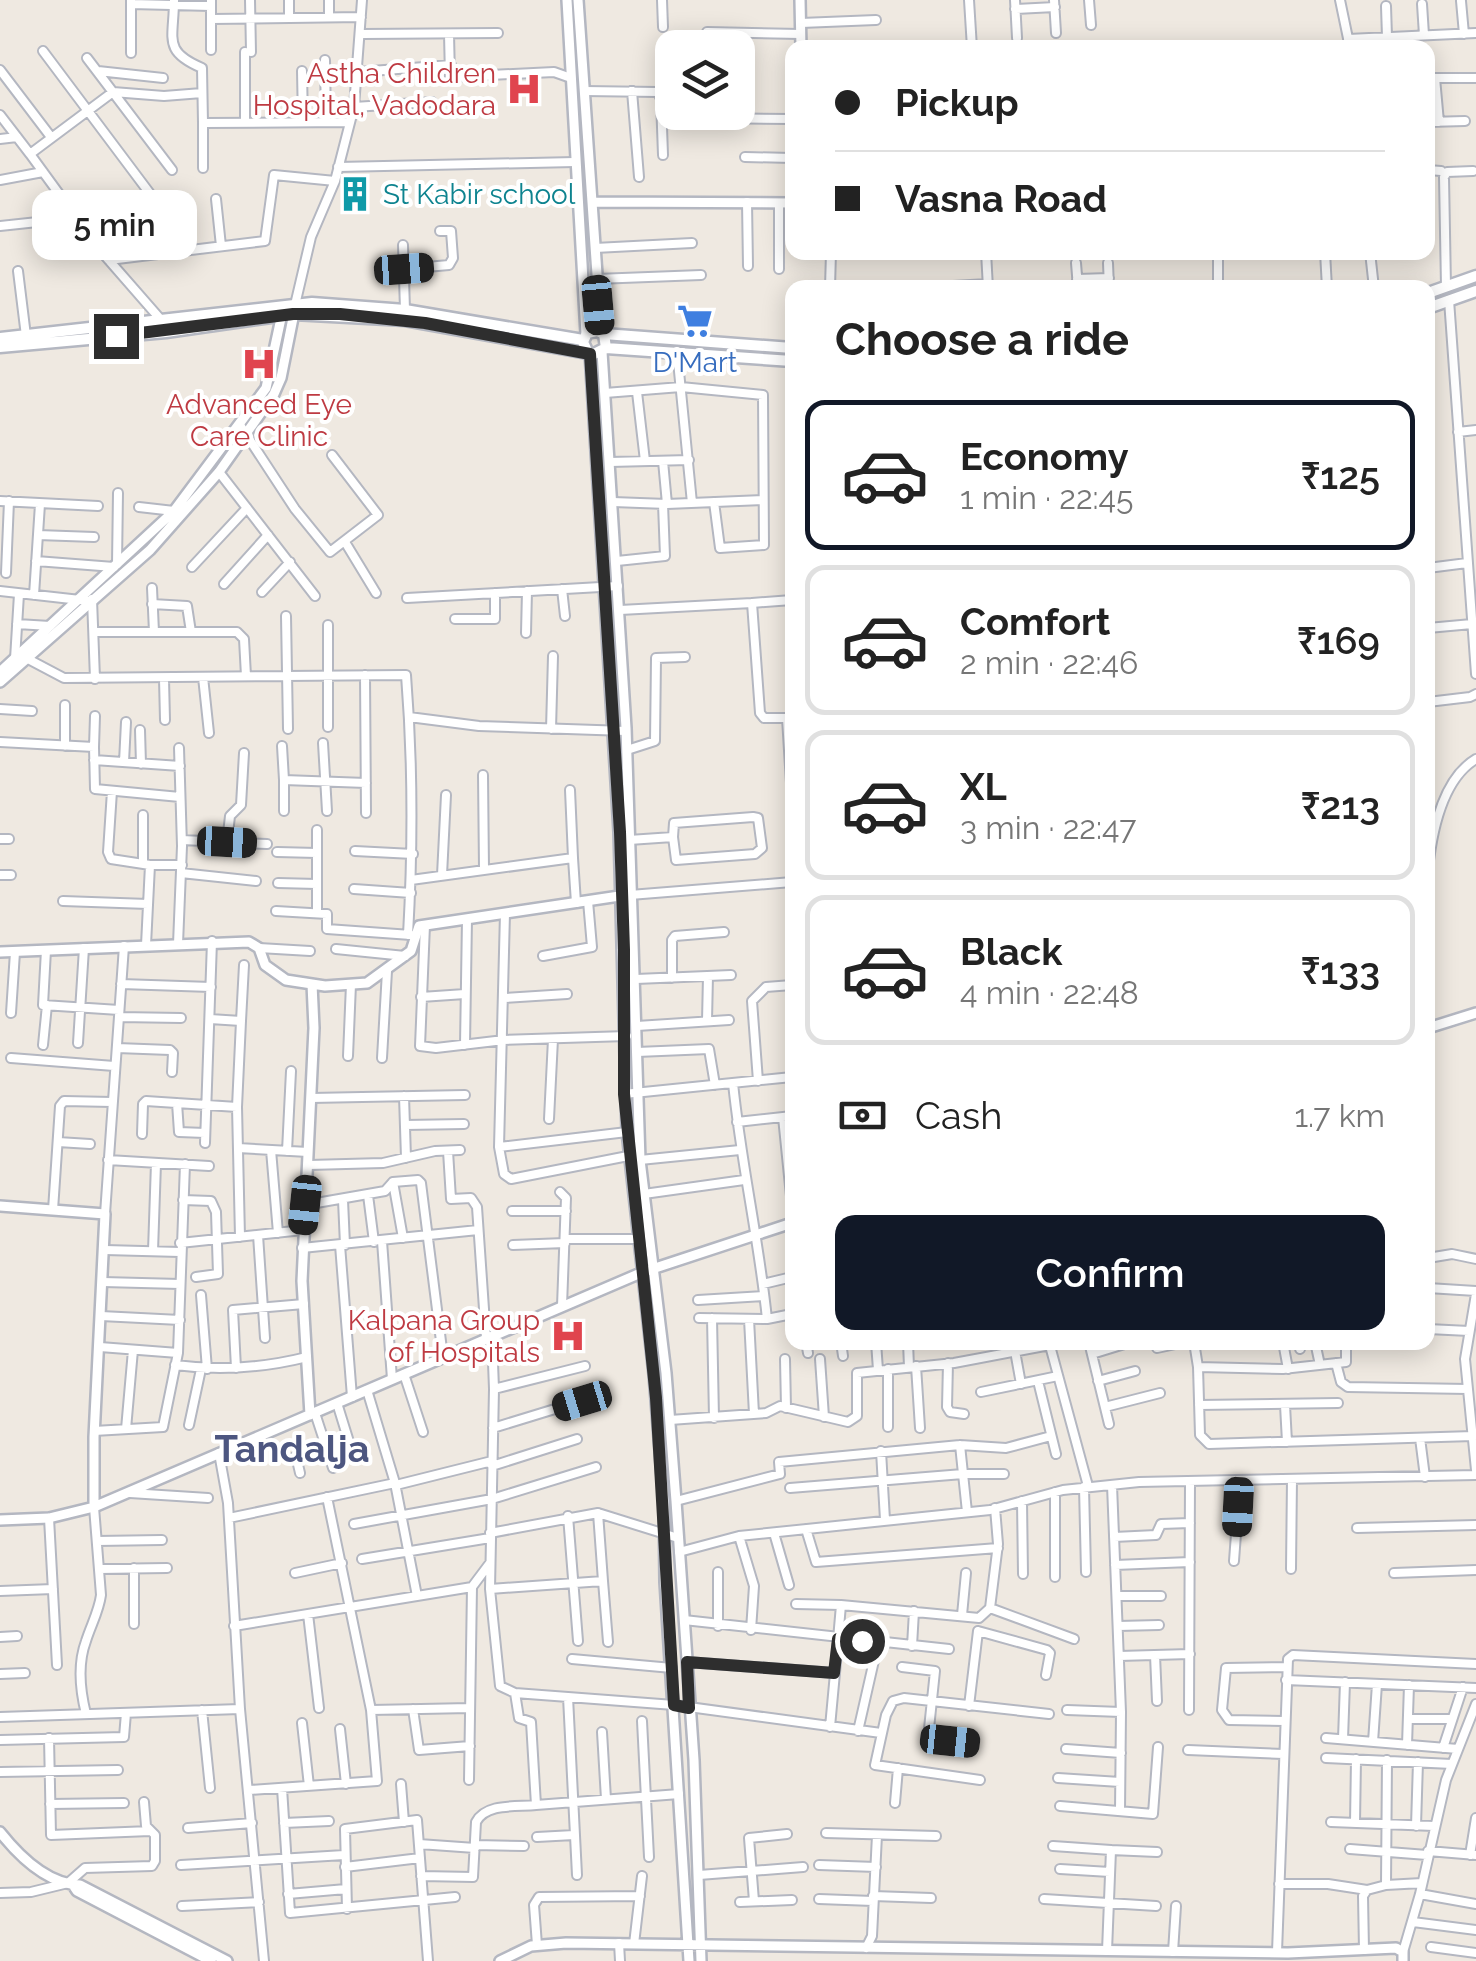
<!DOCTYPE html>
<html lang="en">
<head>
<meta charset="utf-8">
<style>
	body { margin:0; font-family:Raleway,sans-serif; background:#f2f2f2; color:#222; height:100vh; display:flex; flex-direction:column; font-size:38px; white-space:nowrap }
	* { box-sizing:border-box; margin:0 }
	p { font-size:32px; color:#767676 }
	.icon { flex:none; width:55px; height:55px; fill:none; stroke:currentColor; stroke-width:2; stroke-linecap:round; stroke-linejoin:round }
	.map { position:relative; flex:1; overflow:hidden }
	.sheet { position:absolute; left:785px; top:280px; width:650px; height:1070px; display:flex; flex-direction:column; background:#fff; border-radius:20px; box-shadow:0 5px 25px #0003 }
	.sheet>* { flex:none }
	.guide { position:absolute; left:785px; top:40px; width:650px; height:220px; border-radius:20px; box-shadow:0 5px 25px #0003; display:grid; align-content:center; height:220px; padding:0 50px; background:#fff }
	.controls { position:absolute; left:655px; top:30px; display:grid; gap:20px }
	.controls a { display:grid; place-items:center; width:100px; height:100px; border-radius:20px; background:#fff; box-shadow:0 5px 25px #0003; font-size:50px }
	.end { position:absolute; width:45px; height:45px; margin:-22px; border:12px solid #2e2e2e; background:#fff; box-shadow:0 0 0 5px #fff }
	.from { border-radius:50% }
	.bubble { position:absolute; height:70px; border-radius:20px; background:#fff; box-shadow:0 5px 25px #0003; font-size:32px; font-weight:600; line-height:70px; text-align:center }
	.car { position:absolute; width:30px; height:60px; margin:-30px -15px; border-radius:12px; box-shadow:0 0 8px 2px #0007; background:linear-gradient(#222 24%,#8ab4d8 0 40%,#222 0 76%,#8ab4d8 0 86%,#222 0) }
	.guide b { display:flex; align-items:center; gap:35px; height:95px; font-size:38px }
	.guide b+b { border-top:2px solid #e0e0e0 }
	.guide i { width:25px; height:25px; background:#222 }
	ul { padding:0; list-style:none }
	li { display:flex; align-items:center; gap:30px; height:150px; margin:0 20px 15px; padding:0 30px; border:5px solid #e0e0e0; border-radius:20px }
	li div { flex:1 }
	li b { display:block; font-size:38px }
	li em { font-style:normal; font-weight:600 }
	li.current { border-color:#111827 }
	li>.icon { width:90px; height:90px; stroke-width:1.5 }
	h2 { padding:0 50px; font-size:45px; line-height:120px }
	.pay { display:flex; align-items:center; gap:25px; height:110px; padding:0 50px; font-size:38px }
	.pay p { margin-inline-start:auto }
	.primary-button { display:flex; gap:20px; margin-top:auto; padding:20px 50px }
	.primary-button a { flex:1; height:115px; border-radius:20px; background:#111827; color:#fff; font-size:40px; font-weight:600; line-height:115px; text-align:center }
	.map>svg:first-child { display:block }
</style>
</head>
<body>
<div class="map">
<svg width="1476" height="1961" viewBox="0 0 1476 1961">
	<rect width="100%" height="100%" fill="#efe9e1"/>
	<g fill="none" stroke-linecap="round" stroke-linejoin="round">
		<defs>
			<path id="minor" d="M174 0C174 39 162 51 202 68L203 123 349 122
				M211 0V50
				M250 0 251 52
				M329 0V17
				M662 0 663 27
				M969 0 972 48
				M1015 0 1017 38
				M1054 0 1056 33
				M1089 0 1091 25
				M1340 0 1350 48
				M1461 1 1464 34
				M131 4 211 6
				M1422 4 1424 35
				M1386 6 1387 37
				M1015 9 1055 7
				M289 18V0
				M211 19 361 17
				M801 23 876 20
				M707 32 800 34
				M362 34 498 33
				M449 34 450 77 554 72 571 78
				M1348 39 1476 33
				M43 51 151 195 92 240
				M131 53V0
				M87 58 172 170
				M325 60 326 122
				M0 70 51 137
				M98 71 163 78
				M302 71 303 122
				M358 72 451 65
				M1428 78H1476
				M1435 78 1439 122
				M584 91 658 92 661 99 663 155
				M632 91 639 177
				M354 107 432 102
				M0 115 30 154
				M709 118 792 119
				M1428 122 1465 121
				M203 123V168
				M245 123V52
				M0 139 17 137
				M745 157 792 158
				M338 167 575 162
				M1428 170 1441 171
				M0 180 43 172
				M216 199 221 246
				M747 202 748 266
				M779 204V269
				M0 226 75 218
				M403 245 405 310
				M595 248 692 243
				M986 252 988 288
				M1325 252 1327 288
				M1370 252 1374 288
				M109 260 265 241 274 175 335 181
				M1076 263 1078 288
				M1108 263 1109 288
				M404 269 449 265 453 258 451 231H440
				M18 271 26 336
				M596 279 701 275
				M1077 279 1109 278
				M1446 287 1444 177 1447 172 1473 171
				M830 288 831 252
				M918 288 988 284
				M1218 288V252
				M1449 300 1476 674
				M295 305 311 237 335 181 354 107 362 0
				M162 321 100 250 30 154 113 92 164 96 202 93
				M677 351 692 503
				M637 392 645 461
				M605 393 681 387 763 395 764 545 720 548 714 502
				M240 425 295 509 330 552 378 515 332 455
				M1458 432 1476 430
				M663 461 667 504
				M610 462 689 460
				M219 472 315 596
				M0 501 98 506
				M613 502 667 504 763 500
				M139 507 174 511
				M38 535 94 537
				M345 542 376 593
				M36 561 114 567
				M617 561 665 556 663 504
				M117 564 118 493
				M192 567 247 508
				M1428 568 1467 563
				M6 573 9 501
				M224 584 268 535
				M152 588 154 632
				M562 589 565 616
				M0 591 89 601
				M262 592 290 562
				M34 595 40 504
				M407 598 618 586
				M92 599 95 679
				M792 600 752 603 760 713 764 718H792
				M152 604 187 606 191 632
				M620 610 752 603
				M286 616 288 729
				M455 619H495V593
				M17 624 50 626
				M328 625V727
				M1428 628 1472 624
				M94 632H237L244 639 246 676
				M526 633 527 591
				M15 659 19 594
				M28 659 64 678 406 675C413 762 413 847 408 935
				M365 675 366 813
				M203 677 209 733
				M164 679 165 720
				M1428 702 1470 697 1476 694
				M0 709 32 711
				M409 717 479 726 626 731
				M787 718 791 783
				M551 729 553 656
				M140 730 141 764
				M0 742 94 747 95 789 180 797
				M323 743 327 811
				M65 746V705
				M282 746 284 780 366 783
				M94 747 95 716
				M627 750 655 741 656 658 685 657
				M94 760 180 766
				M124 762 126 722
				M483 775 484 869
				M284 780V811
				M570 790 573 858
				M112 791 108 852 111 859 150 865H182
				M143 815V862
				M317 830V913
				M0 839H9
				M182 840 267 844
				M629 840 673 837 674 823 753 817 758 818 762 848 755 854 676 860 673 837
				M227 842 230 816 241 805 244 753
				M355 851 413 854
				M277 852 317 853
				M1428 869C1432 832 1442 779 1476 759
				M181 873 256 881
				M0 875H11
				M442 875 446 795
				M411 880 573 858 576 903
				M278 883 317 884
				M354 889 411 893
				M630 895 792 882
				M63 901 148 904
				M276 911 327 914V929L411 935
				M505 913 499 1147 504 1174 511 1179 628 1156
				M425 925 420 1046 436 1048 504 1040 627 1036
				M178 944 182 846 179 748
				M146 945 150 865
				M259 948 310 951
				M336 949 405 956
				M46 950 43 1005 119 1010
				M543 956 592 947 588 901
				M672 978V940L675 936 724 932
				M636 979 731 975
				M121 984 211 987
				M421 997 465 994
				M505 998 567 994
				M11 1013 15 952
				M1428 1016 1430 1027
				M119 1017 181 1018
				M210 1019 241 1021 237 1107 240 1237
				M241 1021 244 965
				M707 1021 708 976
				M637 1026 729 1020
				M78 1043 84 948
				M43 1045 47 1005
				M465 1045 467 919
				M117 1048 170 1050 173 1053 172 1072
				M637 1052 709 1049 715 1085
				M348 1056 351 984
				M11 1058 114 1066
				M382 1058 387 971
				M758 1081 752 1001 766 987 792 985
				M733 1083C741 1163 759 1240 767 1319L792 1314
				M624 1094 792 1077
				M404 1096 406 1158
				M311 1098 465 1095
				M177 1103 179 1132 205 1133
				M783 1117 792 1206
				M549 1119 553 1039
				M737 1122 792 1116
				M405 1125 464 1124
				M142 1134 143 1104 146 1101 237 1107
				M58 1142 90 1144
				M205 1143 212 941
				M499 1147 627 1132
				M238 1148 308 1152
				M271 1150 278 1233
				M287 1151 291 1071
				M448 1151 451 1199 471 1198 477 1207 486 1338
				M108 1160 209 1166
				M640 1160 740 1150
				M309 1165 383 1163 435 1151 460 1150
				M393 1182 403 1238
				M560 1192 566 1198 562 1306
				M644 1194 744 1180
				M368 1195 374 1242
				M183 1200 211 1201 216 1212 218 1274 196 1277
				M343 1200 345 1245
				M305 1205 385 1191 393 1182 418 1180 421 1183 443 1357
				M53 1210 60 1106 64 1101 112 1102
				M512 1211H566
				M105 1214 124 946
				M258 1235 265 1338
				M565 1239H638
				M382 1241 392 1379
				M180 1243 303 1230
				M340 1245 352 1397
				M513 1245 565 1243
				M302 1248 478 1230
				M105 1250 180 1252
				M153 1251 156 1163
				M1428 1258 1452 1254 1476 1259
				M103 1282 180 1284
				M763 1284 792 1277
				M1428 1288 1476 1291
				M1476 1294 1465 1359 1476 1470
				M201 1295 207 1369
				M698 1300 764 1296
				M101 1316 180 1320
				M699 1318 767 1319
				M712 1318 714 1418
				M749 1319 754 1414
				M1428 1329 1469 1331
				M492 1336 494 1389 490 1589 500 1686 515 1693 674 1705 881 1733
				M806 1342 808 1353
				M841 1342 843 1356
				M876 1342 878 1370
				M908 1342 909 1367
				M1049 1342 1088 1486
				M1089 1342 1109 1424
				M1194 1342 1198 1367 1200 1435 1209 1444 1473 1436
				M1283 1342 1288 1369
				M1299 1342 1300 1349
				M1315 1342 1320 1365
				M100 1347 178 1353
				M1157 1348 1185 1342
				M1015 1351 1021 1384
				M1092 1354 1131 1342
				M785 1359 786 1408
				M820 1359 824 1417
				M948 1363 947 1407 950 1412 964 1414
				M1336 1363 1341 1382 1348 1387 1468 1389
				M175 1365C220 1371 263 1368 307 1357
				M916 1366 920 1428
				M1198 1367 1283 1369 1346 1362V1342
				M236 1368 233 1310 304 1304
				M888 1369V1427
				M404 1374 423 1432
				M1038 1381 1056 1454
				M1098 1381 1135 1371
				M494 1389 585 1366
				M367 1390 395 1483
				M981 1392 1058 1376
				M337 1403 350 1445
				M1199 1405 1338 1403
				M1285 1405 1287 1442
				M1105 1407 1160 1393
				M315 1413 333 1468
				M670 1420 766 1413 780 1406 848 1422 857 1416V1373L954 1363 1050 1345
				M189 1425 201 1369
				M493 1428 581 1401
				M126 1429 133 1350
				M94 1431 163 1427 178 1353 185 1164
				M1420 1438 1425 1477
				M960 1445 967 1512
				M881 1451 885 1520
				M219 1453 228 1503 240 1709 264 1961
				M492 1466 577 1439
				M300 1473 296 1456 325 1444
				M396 1485 492 1461
				M1112 1485 1121 1712 1120 1811
				M1084 1487 1086 1572
				M790 1488 963 1474H1004
				M130 1493 208 1498
				M327 1497 371 1710 470 1708
				M676 1501 780 1474 779 1462 960 1445 1006 1448 1051 1436
				M1022 1501 1023 1574
				M568 1516 578 1641
				M49 1518 57 1665
				M229 1518 395 1483 417 1596
				M354 1524 492 1499 596 1467
				M1357 1528 1476 1525
				M806 1529 816 1562 998 1548
				M490 1533 598 1513 678 1538
				M774 1533 789 1585
				M739 1536 754 1586 751 1630
				M1114 1537 1156 1535 1161 1524 1190 1523
				M97 1541 162 1540
				M679 1552 739 1536 990 1510 1063 1490 1139 1482 1476 1475
				M362 1559 490 1538
				M1234 1561 1240 1480
				M1115 1565 1190 1562
				M134 1568V1624
				M99 1569 167 1568
				M1291 1569 1292 1479
				M718 1572V1626
				M295 1573 342 1563
				M1394 1573 1476 1570
				M1055 1577V1492
				M603 1581 608 1642
				M490 1589 603 1581 598 1513
				M0 1591 53 1589
				M1117 1596H1161
				M796 1604 841 1605
				M990 1608 1074 1639
				M308 1614 319 1708
				M962 1615 966 1573
				M684 1620 949 1649
				M234 1626 472 1587
				M1118 1626 1159 1625
				M978 1631 1047 1650 1050 1653 1046 1675
				M0 1637 17 1636
				M912 1646 914 1611
				M1155 1655 1157 1701
				M1119 1656 1190 1654
				M572 1659 672 1668
				M687 1662 835 1673 841 1605 979 1618 990 1608 998 1544 995 1508
				M902 1667 935 1671 928 1738 972 1743
				M0 1674 25 1673
				M1286 1680 1476 1688
				M515 1693 519 1718 531 1722 536 1805 679 1794
				M568 1697 577 1875
				M969 1706 978 1631
				M413 1709 419 1750 470 1746
				M202 1710 210 1788
				M1067 1710 1121 1712
				M1189 1710 1190 1481
				M86 1714C80 1690 77 1665 86 1641 91 1625 99 1611 101 1595L94 1507
				M0 1717 240 1709
				M1408 1719H1452
				M642 1721 649 1857
				M1284 1721 1229 1720 1222 1710 1226 1668 1287 1667
				M302 1723 309 1786
				M830 1727 835 1673
				M340 1729 346 1784
				M858 1731 878 1643
				M602 1732 606 1799
				M49 1738 51 1835 150 1831
				M1326 1738 1458 1749
				M1343 1739 1345 1682
				M0 1740 124 1737 126 1713
				M1373 1742 1377 1684
				M1407 1745 1409 1685
				M1443 1748 1463 1687
				M1066 1749 1121 1753
				M1188 1750 1283 1754
				M1326 1758 1452 1764
				M0 1772 118 1770
				M1058 1778 1120 1782
				M469 1780 472 1587 490 1563
				M980 1780 875 1765 886 1715 893 1701 904 1698 1049 1714
				M401 1784 404 1822
				M282 1788 290 1913 455 1897
				M250 1790 377 1781 371 1710
				M895 1803 898 1768
				M50 1804 124 1803
				M1060 1806 1153 1814 1158 1747
				M1331 1822 1434 1826
				M284 1823 329 1821
				M1355 1823 1356 1759
				M1416 1826 1418 1762
				M188 1828 252 1823
				M826 1833 936 1836
				M537 1837 574 1835
				M419 1844 475 1848
				M475 1845 524 1846
				M1053 1846 1111 1850
				M1350 1849 1427 1855
				M1428 1851 1476 1855
				M1470 1855 1476 1818
				M181 1865 344 1855
				M819 1865 876 1867
				M345 1867 420 1858
				M1060 1869 1110 1872
				M699 1875 803 1867
				M421 1876 473 1877 476 1822C486 1803 516 1807 536 1805
				M1279 1884H1328L1367 1890
				M1386 1885 1387 1760
				M0 1893 31 1892 68 1883 85 1868 152 1866 155 1861V1835L146 1826 144 1802
				M288 1894 346 1889
				M1420 1894 1476 1904
				M873 1896 931 1898
				M819 1899 873 1901
				M1044 1899 1156 1906
				M754 1901 749 1838 787 1834
				M740 1902 792 1900
				M182 1906 259 1902
				M347 1909 345 1829 417 1820 428 1961
				M1413 1922 1476 1930
				M619 1943 620 1961
				M634 1944 642 1876
				M537 1945 534 1905 539 1897 640 1896
				M1431 1947 1476 1953
				M866 1948 872 1936 877 1835
				M1364 1950 1363 1896 1367 1890 1386 1885 1422 1883
				M1107 1951 1111 1850 1157 1852
				M1173 1952 1176 1906
				M1277 1952 1288 1659 1293 1655 1476 1664
				M1403 1952 1420 1894 1446 1780 1476 1704"/>
			<path id="tertiary" d="M567 0 586 334
				M578 0 601 332
				M800 0 801 48
				M592 202 792 203
				M602 352 626 728 640 1160 666 1373 676 1501 694 1760 701 1961
				M590 353 619 832 627 1132 654 1375 664 1502 665 1582 689 1961
				M0 672 174 511 266 388 283 309
				M0 682 150 550 219 472 274 394 281 378 295 308
				M0 952 249 942 259 948 265 965 286 980 325 986 367 983 411 951 419 926 626 895
				M1428 1028 1476 1013
				M0 1206 105 1214 94 1437V1507
				M310 1415 302 1281 314 1028 312 984
				M0 1520 49 1518 94 1507 643 1272 792 1223
				M0 1832C19 1856 47 1884 80 1885L227 1961
				M73 1885 77 1891 211 1961
				M500 1961 531 1946 566 1943 1288 1953 1396 1948 1403 1952V1961"/>
			<path id="secondary" d="M1428 293 1476 276
				M1428 308 1476 291
				M604 334 792 348
				M0 338 312 303 405 310 583 340
				M0 347 166 332 293 314 405 320 594 354 606 348 604 334 597 331 587 333 583 342 587 351
				M606 348 792 361"/>
		</defs>
		<!-- minor casing -->
		<use href="#minor" stroke="#b4b7c1" stroke-width="12"/>
		<!-- tertiary casing -->
		<use href="#tertiary" stroke="#b4b7c1" stroke-width="14"/>
		<!-- secondary casing -->
		<use href="#secondary" stroke="#b4b7c1" stroke-width="15"/>
		<!-- minor -->
		<use href="#minor" stroke="#fff" stroke-width="8"/>
		<!-- tertiary -->
		<use href="#tertiary" stroke="#fff" stroke-width="9"/>
		<!-- secondary -->
		<use href="#secondary" stroke="#fff" stroke-width="10"/>
	</g>
	<g fill="none" stroke-linecap="round" stroke-linejoin="round">
		<!-- route -->
		<path stroke="#2e2e2e" stroke-width="12" d="M116 336 293 314H340L425 323 590 354 620 832 624 950V1094L656 1398 674 1705 689 1708 687 1662 834 1673 838 1639 862 1641"/>
	</g>
	<!-- icons -->
	<defs>
		<symbol id="hospital-bare" viewBox="-9 -9 18 18"><path d="M-5-5h3v3.5h4V-5h3V5h-3V1.5h-4V5h-3Z" fill="#e0444e" stroke="#fff" stroke-width="2.5" paint-order="stroke"/></symbol>
		<symbol id="building-bare" viewBox="-9 -9 18 18"><path d="M-4-6H4V6H1V3H-1V6H-4ZM-2.5-4.3h1.7v1.8h-1.7ZM.8-4.3h1.7v1.8H.8ZM-2.5-1h1.7V.8h-1.7ZM.8-1h1.7V.8H.8Z" fill="#0f9aa8" stroke="#fff" stroke-width="2.5" paint-order="stroke"/></symbol>
		<symbol id="supermarket-bare" viewBox="-9 -9 18 18"><path d="M-6-5.5h2.5l.6 2H6L4.5 2H-2.5L-4.4-4H-6ZM-1.5 3.2a1.3 1.3 0 1 0 .1 0ZM3 3.2a1.3 1.3 0 1 0 .1 0Z" fill="#3f7fe0" stroke="#fff" stroke-width="2.5" paint-order="stroke"/></symbol>
	</defs>
	<g fill-rule="evenodd">
		<use href="#hospital-bare" x="499" y="64" width="50" height="50"/>
		<use href="#building-bare" x="330" y="169" width="50" height="50"/>
		<use href="#supermarket-bare" x="670" y="296" width="50" height="50"/>
		<use href="#hospital-bare" x="234" y="339" width="50" height="50"/>
		<use href="#hospital-bare" x="543" y="1311" width="50" height="50"/>
	</g>
	<g text-anchor="middle" dominant-baseline="central" stroke-width="8" stroke-linejoin="round" paint-order="stroke">
		<!-- health labels -->
		<g font-size="28" fill="#be3a42" stroke="#fff" text-anchor="end">
			<text x="496" y="73">Astha Children<tspan x="496" dy="32">Hospital, Vadodara</tspan></text>
			<text x="259" y="404" text-anchor="middle">Advanced Eye<tspan x="259" dy="32">Care Clinic</tspan></text>
			<text x="540" y="1320">Kalpana Group<tspan x="540" dy="32">of Hospitals</tspan></text>
		</g>
		<!-- culture labels -->
		<g font-size="28" fill="#0d838f" stroke="#fff" text-anchor="start">
			<text x="383" y="194">St Kabir school</text>
		</g>
		<!-- shop labels -->
		<g font-size="28" fill="#366cbe" stroke="#fff">
			<text x="695" y="362">D'Mart</text>
		</g>
		<!-- district labels -->
		<g font-size="38" font-weight="bold" fill="#4d5680" stroke="#fff">
			<text x="292" y="1448">Tandalja</text>
		</g>
	</g>
</svg>
<div class="controls">
<a><svg class="icon" aria-label="layers" viewBox="0 0 24 24"><path d="M12 4l9 5-9 5-9-5zM3 14l9 5 9-5"/></svg></a>
</div>
<i class="end from" style="left:862px;top:1641px"></i>
<i class="end" style="left:116px;top:336px"></i>
<div class="bubble" style="left:32px;top:190px;width:165px">5 min</div>
<i class="car" style="left:404px;top:269px;rotate:86deg"></i>
<i class="car" style="left:598px;top:305px;rotate:175deg"></i>
<i class="car" style="left:227px;top:842px;rotate:93deg"></i>
<i class="car" style="left:305px;top:1205px;rotate:186deg"></i>
<i class="car" style="left:582px;top:1401px;rotate:253deg"></i>
<i class="car" style="left:1238px;top:1507px;rotate:183deg"></i>
<i class="car" style="left:950px;top:1741px;rotate:96deg"></i>
<div class="guide">
<b><i class="from"></i>Pickup</b>
<b><i></i>Vasna Road</b>
</div>
<section class="sheet">
<h2>Choose a ride</h2>
<ul>
<li class="current"><svg class="icon" aria-label="car" viewBox="0 0 24 24"><path d="M5 17H2v-5l4-1 3-4h7l3 4 3 1v5h-3M9 17h6M6 11h13"/><circle cx="7" cy="17" r="2"/><circle cx="17" cy="17" r="2"/></svg><div><b>Economy</b><p>1 min · 22:45</p></div><em>₹125</em></li>
<li><svg class="icon" aria-label="car" viewBox="0 0 24 24"><path d="M5 17H2v-5l4-1 3-4h7l3 4 3 1v5h-3M9 17h6M6 11h13"/><circle cx="7" cy="17" r="2"/><circle cx="17" cy="17" r="2"/></svg><div><b>Comfort</b><p>2 min · 22:46</p></div><em>₹169</em></li>
<li><svg class="icon" aria-label="car" viewBox="0 0 24 24"><path d="M5 17H2v-5l4-1 3-4h7l3 4 3 1v5h-3M9 17h6M6 11h13"/><circle cx="7" cy="17" r="2"/><circle cx="17" cy="17" r="2"/></svg><div><b>XL</b><p>3 min · 22:47</p></div><em>₹213</em></li>
<li><svg class="icon" aria-label="car" viewBox="0 0 24 24"><path d="M5 17H2v-5l4-1 3-4h7l3 4 3 1v5h-3M9 17h6M6 11h13"/><circle cx="7" cy="17" r="2"/><circle cx="17" cy="17" r="2"/></svg><div><b>Black</b><p>4 min · 22:48</p></div><em>₹133</em></li>
</ul>
<div class="pay"><svg class="icon" aria-label="cash" viewBox="0 0 24 24"><path d="M3 7h18v10H3z"/><circle cx="12" cy="12" r="2"/></svg>Cash<p>1.7 km</p></div>
<div class="primary-button"><a>Confirm</a></div>
</section>
</div>
</body>
</html>
